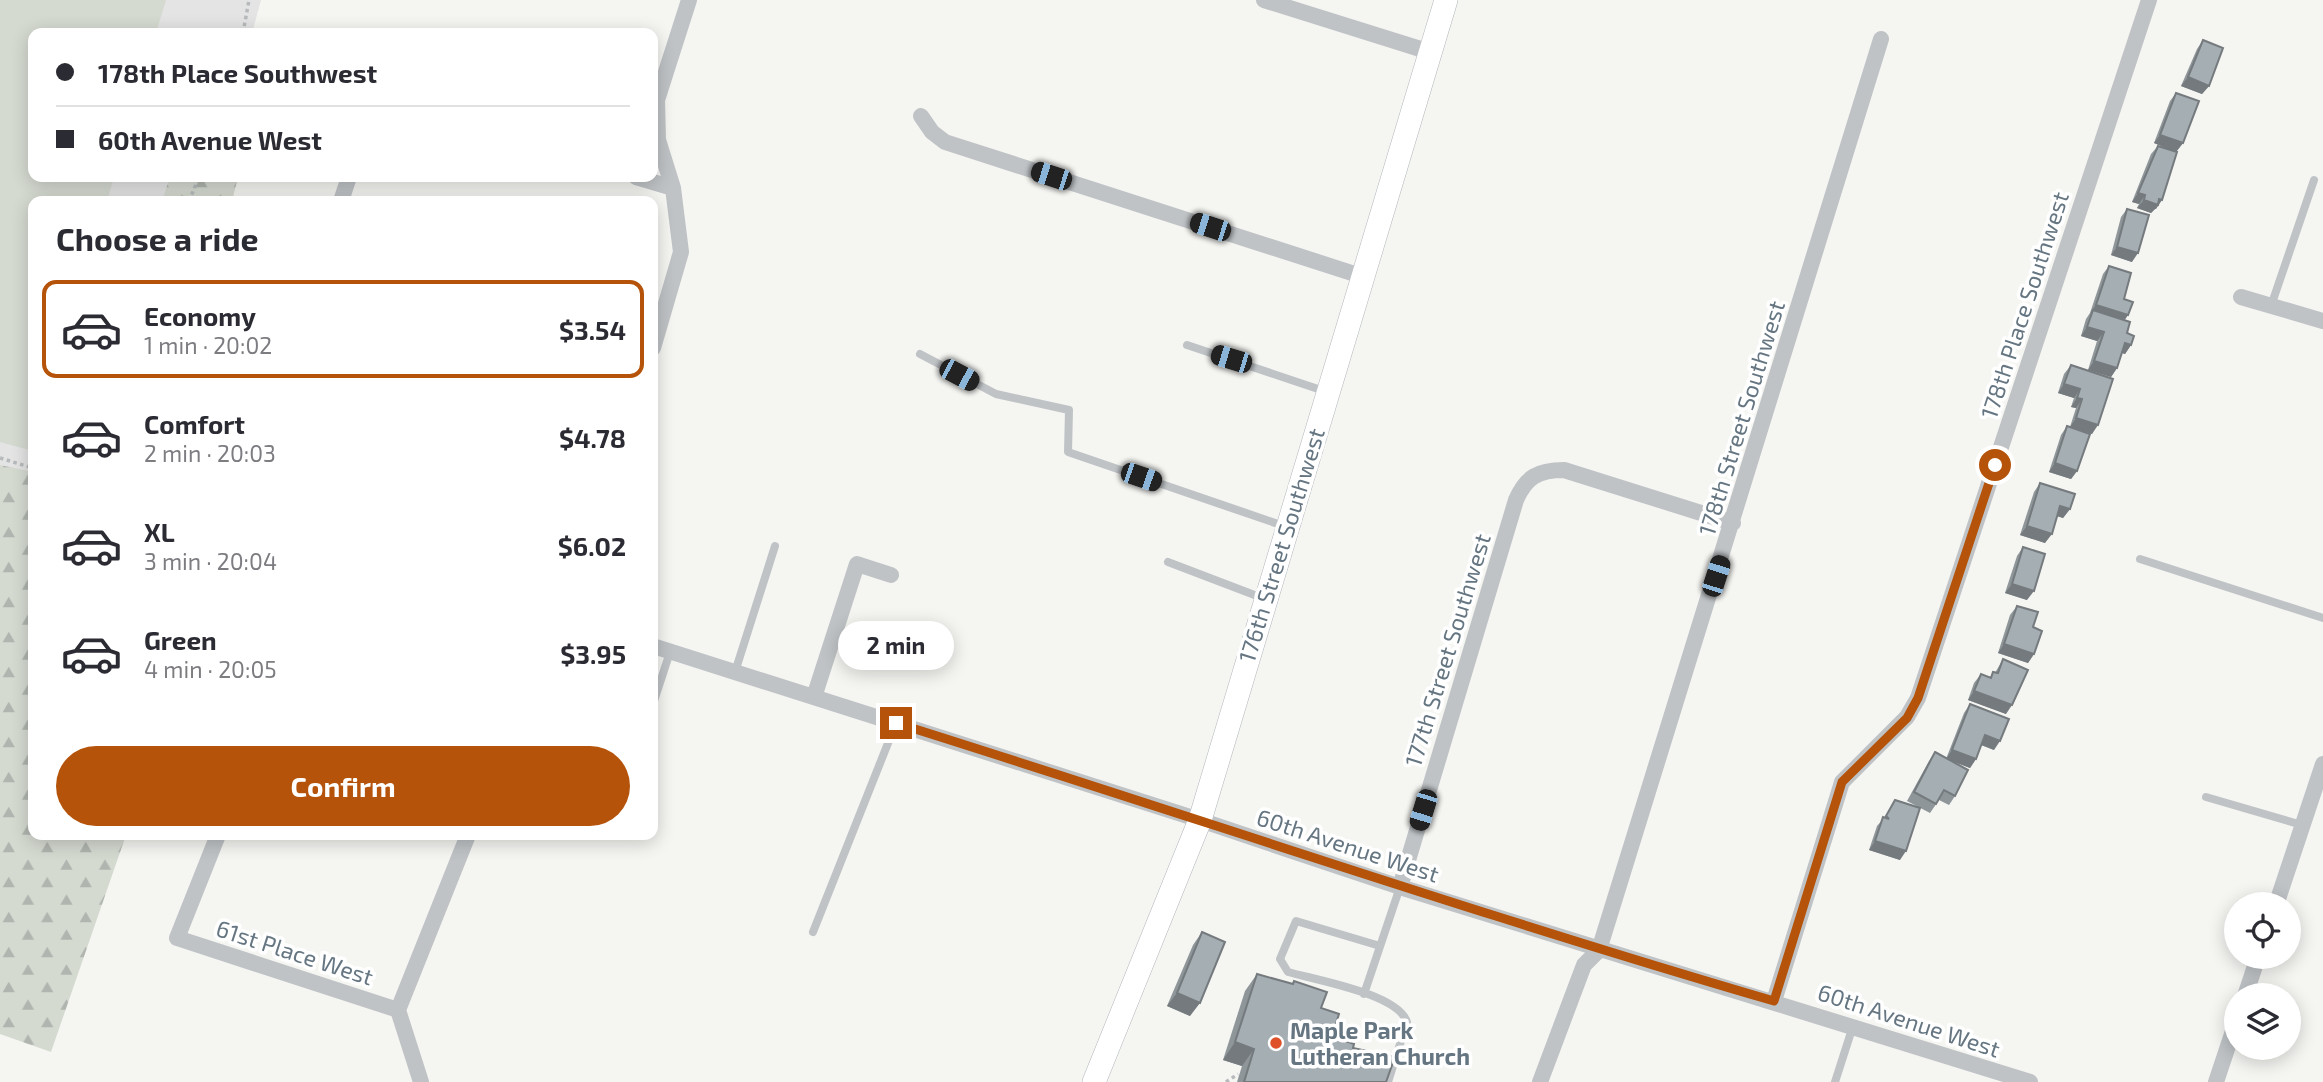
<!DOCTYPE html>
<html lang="en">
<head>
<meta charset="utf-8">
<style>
	body { margin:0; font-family:"Exo 2",sans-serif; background:#f2f2f3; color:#2b2b33; height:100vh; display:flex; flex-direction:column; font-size:26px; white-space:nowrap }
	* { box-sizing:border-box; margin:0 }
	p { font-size:23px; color:#7c7c81 }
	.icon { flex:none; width:38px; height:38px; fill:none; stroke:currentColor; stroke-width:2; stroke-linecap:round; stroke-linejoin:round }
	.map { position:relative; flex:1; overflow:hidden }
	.details { position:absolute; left:28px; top:196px; width:630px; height:644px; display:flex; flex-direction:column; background:#fff; border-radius:14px; box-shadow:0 4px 18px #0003 }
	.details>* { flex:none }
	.hud { position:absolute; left:28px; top:28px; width:630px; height:154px; border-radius:14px; box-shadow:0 4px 18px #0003; display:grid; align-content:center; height:154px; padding:0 28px; background:#fff }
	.tools { position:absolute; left:2224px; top:892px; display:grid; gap:14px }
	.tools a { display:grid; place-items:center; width:77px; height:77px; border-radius:50%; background:#fff; box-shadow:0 4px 18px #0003; font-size:35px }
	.end { position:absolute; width:32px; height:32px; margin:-16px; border:9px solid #b45309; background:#fff; box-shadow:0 0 0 4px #fff }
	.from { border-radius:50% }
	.bubble { position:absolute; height:49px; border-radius:24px; background:#fff; box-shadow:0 4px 18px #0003; font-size:23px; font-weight:700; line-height:49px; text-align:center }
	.car { position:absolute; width:21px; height:42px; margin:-21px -10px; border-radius:9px; box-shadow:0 0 5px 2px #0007; background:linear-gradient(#222 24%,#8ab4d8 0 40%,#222 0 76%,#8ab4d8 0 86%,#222 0) }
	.hud b { display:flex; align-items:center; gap:24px; height:66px; font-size:26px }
	.hud b+b { border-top:2px solid #e1e1e2 }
	.hud i { width:18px; height:18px; background:#2b2b33 }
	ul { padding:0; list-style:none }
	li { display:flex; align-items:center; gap:21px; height:98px; margin:0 14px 10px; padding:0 14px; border:4px solid transparent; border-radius:14px }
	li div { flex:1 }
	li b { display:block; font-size:26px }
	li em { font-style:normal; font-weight:700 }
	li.selected { border-color:#b45309 }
	li>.icon { width:63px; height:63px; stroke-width:1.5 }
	h2 { padding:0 28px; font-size:32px; line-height:84px }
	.action { display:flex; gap:14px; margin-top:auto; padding:14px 28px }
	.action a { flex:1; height:80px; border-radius:42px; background:#b45309; color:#fff; font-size:28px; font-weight:700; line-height:80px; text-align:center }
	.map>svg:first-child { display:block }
</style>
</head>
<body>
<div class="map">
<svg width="2323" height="1082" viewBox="0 0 2323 1082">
	<defs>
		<pattern id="forest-firs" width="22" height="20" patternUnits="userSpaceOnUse" patternTransform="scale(1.75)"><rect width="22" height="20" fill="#d5dad1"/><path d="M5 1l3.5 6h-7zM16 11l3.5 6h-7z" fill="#b0b5af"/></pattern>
	</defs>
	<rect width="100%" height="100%" fill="#f5f5f2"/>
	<!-- built -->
	<path fill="#e3e4e3" d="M0 0H261L252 33H33V177H212L205 201H33V552L0 572Z"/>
	<!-- grass -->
	<path fill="#d5dad1" d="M0 0H166L156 33H33V177H114L107 201H33V451L0 442Z"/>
	<!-- forest -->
	<path fill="url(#forest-firs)" d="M170 177H238L232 201H162Z
		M0 465 33 472V835H126L51 1052 0 1034Z"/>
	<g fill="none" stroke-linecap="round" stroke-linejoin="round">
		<defs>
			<path id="secondary" d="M1094 1082 1200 820 1446 0"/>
		</defs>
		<!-- secondary casing -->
		<use href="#secondary" stroke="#b1b7bb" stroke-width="24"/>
		<!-- path -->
		<path stroke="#b7babc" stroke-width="3.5" stroke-dasharray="3.5 3.5" stroke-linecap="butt" d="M243 33 249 0
			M189 201 199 177
			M0 458 33 468
			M1226 1082 1238 1074"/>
		<!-- lane -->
		<path stroke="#bfc3c6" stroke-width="8" d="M2271 306 2314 180
			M1187 345 1327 392
			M920 354 996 394 1069 410 1068 452 1287 527
			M2140 559 2323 618
			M1168 562 1265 599
			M735 672 775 546
			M653 704 670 652
			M2206 797 2302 825
			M813 932 896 723
			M1380 946 1296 921 1280 959 1288 972C1316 980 1398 994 1407 1022L1388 1082
			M1364 994 1400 887
			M1835 1082 1853 1026"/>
		<!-- street -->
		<path stroke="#bfc3c6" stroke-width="16" d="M1264 0 1430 52
			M921 116 932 132 945 142 1361 276
			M636 177 673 188
			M341 201 349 177
			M2241 297 2323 321
			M653 348 681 252 673 188 658 140 657 100 689 0
			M653 646 1200 820 1400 887 2030 1082
			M814 697 857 564 891 575
			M218 835 177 938 398 1010
			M1400 887 1516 500C1526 477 1538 470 1564 470L1733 523
			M2276 905 2323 764
			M2245 996 2258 957
			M1774 1001 1842 782 1907 717 1918 698 2149 0
			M421 1082 398 1010 468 835
			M1540 1082 1584 965 1599 950 1881 39
			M2216 1082 2236 1022"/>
		<!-- secondary -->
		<use href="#secondary" stroke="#fff" stroke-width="23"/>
	</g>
	<!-- wall -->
	<path fill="#8e969a" d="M2203 40 2209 86 2202 94 2181 86 2197 49Z
		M2176 93 2183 143 2176 152 2154 143 2170 101Z
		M2158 146 2156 209H2155L2151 213 2137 208 2139 204 2132 202 2151 154Z
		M2127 209 2132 262 2111 255 2121 217Z
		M2109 266 2124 299 2128 315 2124 320 2127 333 2131 345 2125 354 2122 353 2117 368 2111 377 2088 370 2097 341 2081 336 2086 319 2090 313 2103 274Z
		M2071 365 2113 379 2092 434 2074 428 2077 471 2071 479 2049 472 2061 435 2067 426 2070 427 2076 408 2071 407 2074 398 2058 393 2064 374Z
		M2040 483 2070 509 2063 518 2057 516 2045 543 2020 535 2034 492Z
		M2023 547 2027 600 2005 593 2017 556Z
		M2017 606 2034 654 2028 663 1998 653 2010 615Z
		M2003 659 2006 714 1968 700 1974 683 1981 674 1990 677 1993 672 1995 673Z
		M1970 704 1994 750 1981 745 1976 759 1970 768 1950 760 1955 796 1949 805 1939 800 1930 813 1907 801 1929 761 1935 752 1946 759 1964 713Z
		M1895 800 1900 860 1869 850 1877 826 1884 818Z
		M1202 932 1190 1016 1167 1006 1193 945Z
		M1257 974 1292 984 1294 981 1321 1008 1332 1036 1353 1048 1386 1082H1237L1242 1066 1223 1060 1245 991Z"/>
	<!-- shaded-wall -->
	<path fill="#747a7d" d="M2188 77 2209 86 2202 94 2181 86Z
		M2160 135 2183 143 2176 152 2154 143Z
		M2138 193 2145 195 2139 204 2132 202Z
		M2159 199 2162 200 2156 209H2155L2151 213 2137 208 2144 200Z
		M2117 247 2138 253 2132 262 2111 255Z
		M2096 305 2128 315 2122 324 2093 310 2090 313Z
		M2087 327 2104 332 2097 341 2081 336Z
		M2125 343 2131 345 2125 354 2119 352Z
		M2094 361 2117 368 2111 377 2088 370Z
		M2064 384 2080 389 2074 398 2058 393Z
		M2077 398 2082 399 2076 408 2071 407Z
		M2076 418 2098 425 2092 434 2070 427Z
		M2055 463 2077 471 2071 479 2049 472Z
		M2060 506 2070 509 2063 518 2054 515Z
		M2027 526 2052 534 2045 543 2020 535Z
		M2012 584 2034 591 2027 600 2005 593Z
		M2004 644 2034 654 2028 663 1998 653Z
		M1974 691 2012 705 2006 714 1968 700Z
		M1985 735 2000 741 1994 750 1979 744Z
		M1952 750 1976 759 1970 768 1946 759Z
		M1875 841 1906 851 1900 860 1869 850Z
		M1177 993 1200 1003 1190 1016 1167 1006Z
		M1235 1042 1254 1049 1242 1066 1223 1060Z"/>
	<!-- building -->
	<path fill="#a5aeb3" stroke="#747a7d" stroke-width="2" d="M2203 40 2223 48 2209 86 2188 77Z
		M2176 93 2199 101 2183 143 2160 135Z
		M2158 146 2177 152 2162 200 2159 199 2158 205 2144 200 2145 195 2138 193Z
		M2127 209 2149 215 2138 253 2117 247Z
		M2109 266 2131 273 2124 299 2133 302 2128 315 2096 305Z
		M2093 310 2130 322 2127 333 2134 336 2131 345 2125 343 2117 368 2094 361 2104 332 2087 327Z
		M2071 365 2113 379 2098 425 2076 418 2082 399 2077 398 2080 389 2064 384Z
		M2067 426 2090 434 2077 471 2055 463Z
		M2040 483 2075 494 2070 509 2060 506 2052 534 2027 526Z
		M2023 547 2045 554 2034 591 2012 584Z
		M2017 606 2038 612 2033 627 2042 631 2034 654 2004 644Z
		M2003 659 2028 670 2012 705 1974 691 1981 674 1991 678 1993 672 1998 673Z
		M1970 704 2009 719 2000 741 1985 735 1976 759 1952 750Z
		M1935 752 1968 770 1955 796 1944 790 1936 804 1914 792Z
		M1895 800 1920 808 1906 851 1875 841 1883 817 1889 819 1886 816Z
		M1202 932 1225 942 1200 1003 1177 993Z
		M1257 974 1293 984 1294 981 1327 992 1321 1008 1339 1014 1332 1036 1354 1044 1353 1048 1395 1057 1386 1082H1244L1254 1049 1235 1042Z"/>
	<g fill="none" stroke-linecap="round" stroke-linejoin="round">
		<!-- route -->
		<path stroke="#b45309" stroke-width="9" d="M896 723C1189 815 1479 915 1774 1001L1842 782 1907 718 1918 698 1995 465"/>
	</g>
	<!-- markers -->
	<circle fill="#de5129" stroke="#fff" stroke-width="2.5" cx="1276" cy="1043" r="7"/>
	<g text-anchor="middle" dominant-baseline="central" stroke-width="7" stroke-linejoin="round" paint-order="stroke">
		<!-- street labels -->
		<g font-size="23" fill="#657682" stroke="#fff">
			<text transform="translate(2024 305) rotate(-72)">178th Place Southwest</text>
			<text transform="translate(1741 418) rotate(-73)">178th Street Southwest</text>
			<text transform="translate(1281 545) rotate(-73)">176th Street Southwest</text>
			<text transform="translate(1447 650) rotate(-73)">177th Street Southwest</text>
			<text transform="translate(1348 845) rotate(18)">60th Avenue West</text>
			<text transform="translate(295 952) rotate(18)">61st Place West</text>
			<text transform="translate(1909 1020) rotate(18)">60th Avenue West</text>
		</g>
		<!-- poi labels -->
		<g font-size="23" font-weight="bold" fill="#657682" stroke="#fff" text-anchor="start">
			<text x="1290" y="1030">Maple Park<tspan x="1290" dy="26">Lutheran Church</tspan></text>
		</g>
	</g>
</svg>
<div class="tools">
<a><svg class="icon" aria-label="locate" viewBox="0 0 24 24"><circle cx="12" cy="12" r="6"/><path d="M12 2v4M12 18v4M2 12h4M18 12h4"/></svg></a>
<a><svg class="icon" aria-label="layers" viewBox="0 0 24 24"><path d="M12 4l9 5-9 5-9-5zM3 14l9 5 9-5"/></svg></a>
</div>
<i class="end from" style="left:1995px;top:465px"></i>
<i class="end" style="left:896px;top:723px"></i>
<div class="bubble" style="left:838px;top:621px;width:116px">2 min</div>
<i class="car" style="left:1051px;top:176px;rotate:288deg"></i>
<i class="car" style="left:1210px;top:227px;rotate:288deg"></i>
<i class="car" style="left:1231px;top:359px;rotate:287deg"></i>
<i class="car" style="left:959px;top:375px;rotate:118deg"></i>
<i class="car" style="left:1141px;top:477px;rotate:109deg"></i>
<i class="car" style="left:1716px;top:576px;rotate:18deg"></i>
<i class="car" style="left:1423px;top:810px;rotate:197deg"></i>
<div class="hud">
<b><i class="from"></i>178th Place Southwest</b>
<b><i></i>60th Avenue West</b>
</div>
<section class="details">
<h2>Choose a ride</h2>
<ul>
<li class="selected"><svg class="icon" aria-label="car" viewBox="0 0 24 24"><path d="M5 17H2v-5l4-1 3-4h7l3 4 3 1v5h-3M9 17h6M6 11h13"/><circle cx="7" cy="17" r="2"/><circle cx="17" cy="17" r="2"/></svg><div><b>Economy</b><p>1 min · 20:02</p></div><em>$3.54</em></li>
<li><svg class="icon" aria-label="car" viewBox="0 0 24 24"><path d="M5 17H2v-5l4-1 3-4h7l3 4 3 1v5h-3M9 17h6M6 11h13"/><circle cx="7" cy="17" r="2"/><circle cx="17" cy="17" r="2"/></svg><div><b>Comfort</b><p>2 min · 20:03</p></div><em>$4.78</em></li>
<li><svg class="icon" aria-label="car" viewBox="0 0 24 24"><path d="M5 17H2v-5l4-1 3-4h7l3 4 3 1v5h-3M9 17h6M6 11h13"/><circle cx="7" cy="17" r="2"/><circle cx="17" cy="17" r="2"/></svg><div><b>XL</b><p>3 min · 20:04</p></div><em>$6.02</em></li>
<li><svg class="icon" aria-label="car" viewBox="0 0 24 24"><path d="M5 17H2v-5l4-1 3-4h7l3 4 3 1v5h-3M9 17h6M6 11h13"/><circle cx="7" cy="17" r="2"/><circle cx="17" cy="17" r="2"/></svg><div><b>Green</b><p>4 min · 20:05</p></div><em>$3.95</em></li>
</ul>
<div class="action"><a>Confirm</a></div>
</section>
</div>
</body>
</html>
